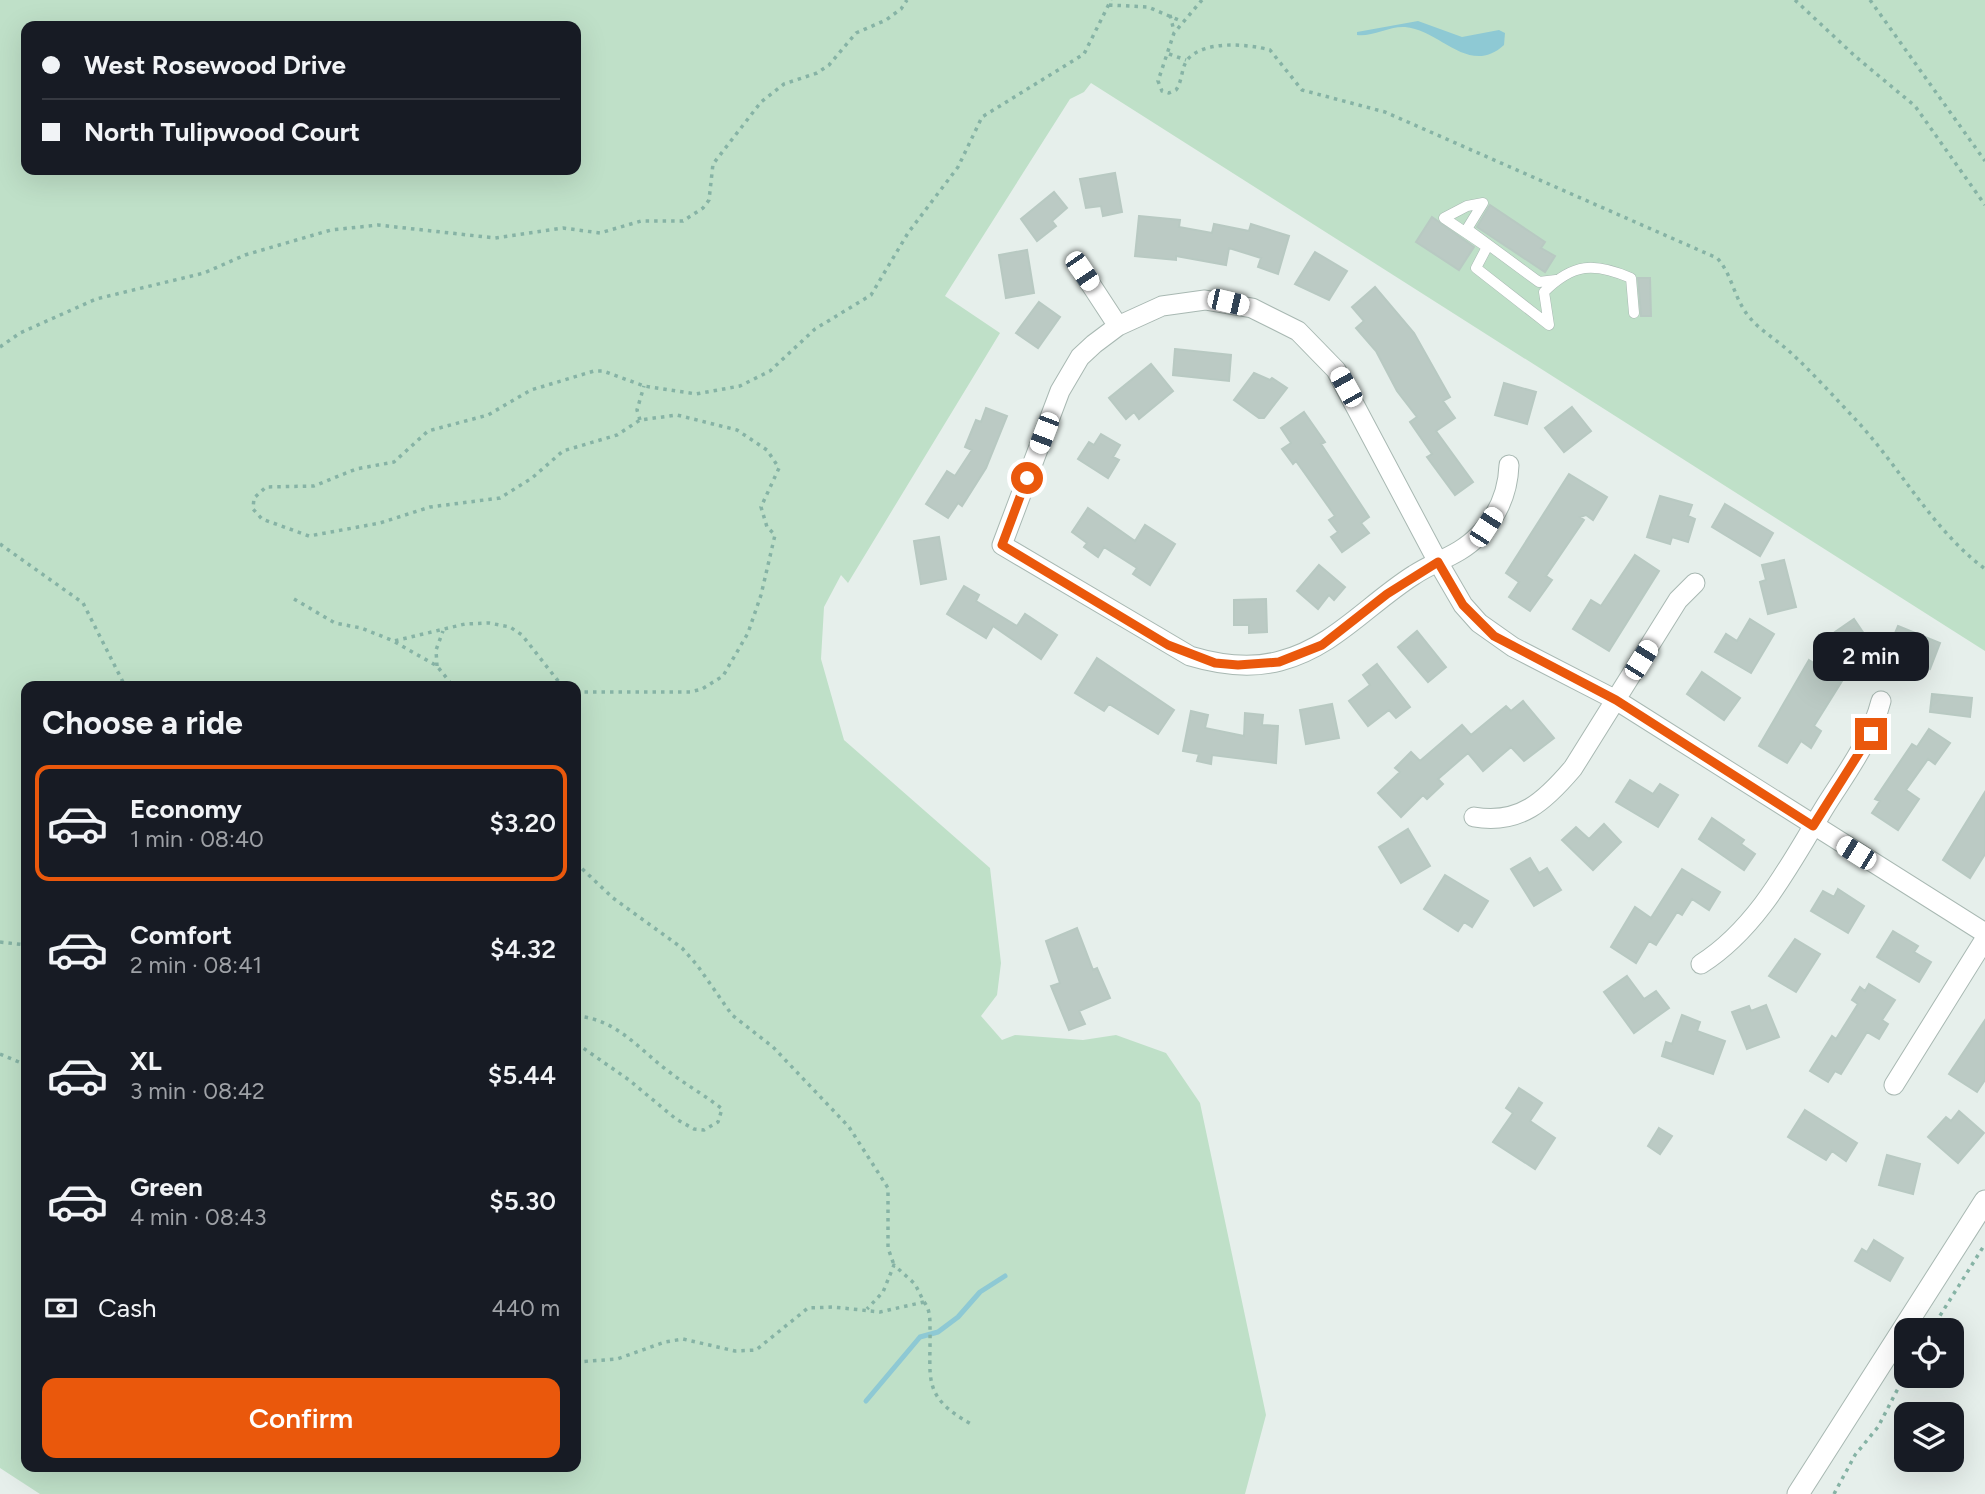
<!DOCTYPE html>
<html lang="en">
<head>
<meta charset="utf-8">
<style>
	body { margin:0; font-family:Figtree,sans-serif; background:#20242c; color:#f1f3f6; height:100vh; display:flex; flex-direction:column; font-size:26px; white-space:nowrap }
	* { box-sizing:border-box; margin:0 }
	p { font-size:23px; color:#9ea1a6 }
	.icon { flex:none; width:38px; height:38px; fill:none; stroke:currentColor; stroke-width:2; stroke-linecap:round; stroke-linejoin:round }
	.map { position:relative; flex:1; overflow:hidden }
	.side { position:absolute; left:21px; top:681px; width:560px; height:791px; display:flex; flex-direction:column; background:#171b24; border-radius:14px; box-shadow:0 7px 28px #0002 }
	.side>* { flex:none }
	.guide { position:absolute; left:21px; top:21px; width:560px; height:154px; border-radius:14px; box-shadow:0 7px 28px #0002; display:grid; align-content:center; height:154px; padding:0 21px; background:#171b24 }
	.fabs { position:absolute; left:1894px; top:1318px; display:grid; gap:14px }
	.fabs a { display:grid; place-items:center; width:70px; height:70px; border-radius:14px; background:#171b24; box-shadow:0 7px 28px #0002; font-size:35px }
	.end { position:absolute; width:32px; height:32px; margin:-16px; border:9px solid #ea580c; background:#fff; box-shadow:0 0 0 4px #fff }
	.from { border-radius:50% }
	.bubble { position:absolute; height:49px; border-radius:14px; background:#171b24; box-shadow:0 7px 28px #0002; font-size:23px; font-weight:600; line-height:49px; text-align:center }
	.car { position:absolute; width:21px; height:42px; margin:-21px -10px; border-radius:9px; box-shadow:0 0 5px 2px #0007; background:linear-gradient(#fff 24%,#345 0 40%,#fff 0 76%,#345 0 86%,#fff 0) }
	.guide b { display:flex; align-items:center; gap:24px; height:66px; font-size:26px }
	.guide b+b { border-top:2px solid #363941 }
	.guide i { width:18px; height:18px; background:#f1f3f6 }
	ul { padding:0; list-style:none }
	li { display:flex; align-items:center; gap:21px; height:116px; margin:0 14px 10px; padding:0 7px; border:4px solid transparent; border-radius:14px }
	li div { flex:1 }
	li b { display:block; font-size:26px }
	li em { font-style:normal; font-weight:600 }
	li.current { border-color:#ea580c }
	li>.icon { width:63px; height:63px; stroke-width:1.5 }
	h2 { padding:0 21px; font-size:32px; line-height:84px }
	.pay { display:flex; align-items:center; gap:18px; height:77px; padding:0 21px; font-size:26px }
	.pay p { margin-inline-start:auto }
	.cta { display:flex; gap:14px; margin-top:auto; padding:14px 21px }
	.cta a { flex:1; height:80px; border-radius:14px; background:#ea580c; color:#fff; font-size:28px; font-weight:600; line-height:80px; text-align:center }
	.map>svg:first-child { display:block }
</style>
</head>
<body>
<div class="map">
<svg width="1985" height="1494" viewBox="0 0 1985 1494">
	<rect width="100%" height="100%" fill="#e6efeb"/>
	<!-- green -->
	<path fill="#bfe0c8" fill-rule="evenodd" d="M0 0H1985V651L1091 83 1084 92 1070 99 945 296 1000 333 848 583 841 575 824 607 821 659 844 740 990 868 1001 963 997 995 981 1016 1002 1040 1015 1035 1083 1040 1116 1035 1166 1053 1200 1103 1266 1415 1245 1494H40L0 1468ZM26 26H576V170H26ZM26 686H576V1466H26Z"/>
	<!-- water -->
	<path fill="#8ec9d4" d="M1418 21 1462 37 1499 30 1505 33 1504 45C1469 77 1441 30 1405 27 1389 26 1372 37 1357 35V32Z"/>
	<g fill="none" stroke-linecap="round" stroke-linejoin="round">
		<!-- stream -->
		<path stroke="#8ec9d4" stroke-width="5" d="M866 1401 920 1337 938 1332 958 1317 980 1292 1005 1276"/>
	</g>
	<!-- building -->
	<path fill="#bbcac4" stroke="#b8c9c2" stroke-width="2" d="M1115 173 1122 212 1103 216 1101 206 1086 208 1080 179Z
		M1054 192 1067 208 1052 221 1056 226 1037 241 1021 219Z
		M1490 205 1545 242 1541 248 1555 256 1545 272 1477 227Z
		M1139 216 1180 220 1179 227 1212 233 1214 224 1249 231 1251 224 1289 236 1278 274 1258 267 1261 258 1229 248 1226 265 1176 256V260L1135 256Z
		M1432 217 1474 247 1459 270 1416 242Z
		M1027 250 1034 293 1006 298 999 255Z
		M1315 252 1347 271 1329 300 1295 284Z
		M1638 278H1650L1651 316H1641Z
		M1375 287 1414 333 1450 397 1443 401 1455 418 1436 431 1473 482 1455 495 1427 457 1432 454 1410 422 1417 417 1397 391 1376 351 1356 328 1364 321 1352 307Z
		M1039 302 1060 317 1038 348 1016 333Z
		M1175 349 1231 355 1229 381 1173 375Z
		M1151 364 1173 391 1139 419 1134 412 1126 419 1109 398Z
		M1254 373 1270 380 1272 378 1287 388 1264 418H1259L1234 400Z
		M1504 383 1536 392 1527 424 1495 415Z
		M1572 407 1591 431 1564 452 1545 428Z
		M986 408 1007 416 986 468 962 506 958 503 948 518 926 504 947 471 955 476 972 450 965 447 976 420 981 422Z
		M1304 412 1325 442 1321 444 1369 517 1361 523 1369 533 1342 552 1331 537 1338 532 1329 520 1335 516 1296 461 1293 464 1282 449 1291 443 1281 428Z
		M1101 434 1120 445 1113 457 1119 460 1108 478 1078 459 1089 442 1094 445Z
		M1569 474 1607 497 1593 520 1586 515 1580 517 1584 520 1546 576 1552 580 1530 611 1509 597 1519 582 1506 573Z
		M1660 496 1692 505 1688 516 1695 519 1688 542 1672 537 1670 544 1647 537Z
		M1725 504 1773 533 1760 556 1712 527Z
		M1088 508 1135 541 1145 525 1175 544 1150 585 1133 574 1137 568 1104 547 1098 557 1084 547 1087 543 1072 532Z
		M939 537 946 579 921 584 914 541Z
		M1635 555 1659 571 1609 651 1573 629 1591 600 1601 606Z
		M1784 560 1796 607 1768 614 1760 582 1766 580 1762 565Z
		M1319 565 1345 587 1334 600 1329 595 1318 609 1297 591Z
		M964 586 979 595 976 601 1017 626 1025 614 1057 635 1041 659 993 626 986 638 947 614Z
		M1266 599 1267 632 1249 633V625H1234V600Z
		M1750 619 1774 634 1751 673 1715 652 1726 634 1737 641Z
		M1854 619 1873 647 1847 664 1835 647 1842 642 1835 632Z
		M1898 626 1940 643 1930 669 1902 658 1905 651 1890 645Z
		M1417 631 1446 667 1428 682 1398 647Z
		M1097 658 1174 710 1158 734 1109 704 1104 711 1075 693Z
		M1809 660 1842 681 1814 726 1821 731 1811 748 1801 741 1787 763 1759 746Z
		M1377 664 1410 707 1396 718 1389 710 1368 726 1349 701 1370 685 1363 675Z
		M1702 672 1740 698 1724 720 1687 694Z
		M1932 694 1972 698 1970 717 1930 712Z
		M1523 701 1554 738 1524 761 1511 747 1483 771 1468 753 1438 779 1443 784 1427 799 1423 795 1401 817 1378 793 1400 772 1395 768 1411 752 1420 761 1462 725 1471 735 1506 706 1511 711Z
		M1332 704 1339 738 1306 744 1300 710Z
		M1191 711 1208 715 1205 728 1244 736 1245 713 1263 715 1262 725 1278 726 1276 763 1212 755 1211 764 1197 761 1199 754 1183 751Z
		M1929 729 1950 743 1935 764 1928 759 1906 790 1919 799 1898 830 1872 813 1880 801 1875 799 1912 744 1917 747Z
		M1630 780 1653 794 1660 784 1678 795 1658 827 1616 802Z
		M1985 792V854L1970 878 1943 860Z
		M1712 818 1744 840 1741 844 1755 854 1744 870 1699 839Z
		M1604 824 1621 842 1593 870 1562 840 1576 827 1589 839Z
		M1408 829 1430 866 1401 883 1379 847Z
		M1530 858 1539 873 1547 868 1561 890 1534 906 1511 869Z
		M1682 869 1720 892 1709 910 1692 899 1682 915 1677 912 1656 945 1649 941 1636 963 1611 947 1635 907 1651 918Z
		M1445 875 1488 901 1472 927 1464 922 1458 931 1424 909Z
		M1838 889 1864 906 1848 933 1811 911 1823 891 1834 897Z
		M1077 928 1093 970 1097 968 1110 998 1079 1011 1085 1024 1069 1030 1051 986 1060 983 1046 941Z
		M1893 931 1918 946 1914 952 1931 962 1919 982 1877 957Z
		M1795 939 1820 954 1796 992 1769 976Z
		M1627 976 1644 999 1656 991 1669 1008 1634 1033 1604 992Z
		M1869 984 1895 1000 1882 1020 1888 1024 1879 1039 1867 1032 1841 1074 1835 1071 1828 1082 1810 1071 1832 1036 1836 1039 1858 1004 1852 1000 1860 987 1865 991Z
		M1766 1005 1779 1037 1747 1049 1732 1012 1749 1006 1751 1011Z
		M1682 1015 1700 1022 1697 1031 1725 1041 1713 1074 1662 1056 1666 1042 1672 1044Z
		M1985 1020V1080L1977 1092 1949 1074Z
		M1519 1088 1542 1103 1530 1121 1555 1138 1535 1169 1493 1142 1513 1113 1506 1108Z
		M1805 1110 1857 1143 1846 1161 1832 1151 1826 1160 1788 1137Z
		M1959 1111 1984 1133 1958 1163 1928 1137 1946 1117 1951 1121Z
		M1659 1128 1672 1136 1660 1154 1648 1146Z
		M1887 1155 1920 1164 1913 1194 1879 1185Z
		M1874 1240 1903 1258 1890 1281 1855 1261 1862 1249 1867 1252Z"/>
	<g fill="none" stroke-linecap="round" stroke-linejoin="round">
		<defs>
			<path id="service" d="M1556 280 1539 282 1467 229 1483 203 1467 206 1444 218 1487 247 1476 268 1549 325 1544 292C1573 263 1594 262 1631 278L1634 313"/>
			<path id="minor" d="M1082 271 1118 326
				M1509 465C1508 493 1498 516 1478 536 1460 555 1435 561 1414 575 1368 604 1334 647 1280 661 1250 669 1220 665 1190 656L1002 545 1060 391 1080 357 1094 344 1118 326 1162 306 1205 300 1252 308 1298 331 1336 370 1438 562 1463 605 1479 623 1513 647 1616 700 1985 933
				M1474 817C1520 825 1545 801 1573 768L1678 600 1695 583
				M1701 964C1759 927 1791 862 1826 805 1847 772 1871 740 1881 701
				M1894 1085 1985 939"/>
			<path id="tertiary" d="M1798 1494 1985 1201"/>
		</defs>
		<!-- service casing -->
		<use href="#service" stroke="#a8b8b2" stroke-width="11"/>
		<!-- minor casing -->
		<use href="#minor" stroke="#a8b8b2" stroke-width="21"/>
		<!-- tertiary casing -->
		<use href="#tertiary" stroke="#a8b8b2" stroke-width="23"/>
		<!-- path -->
		<path stroke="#86b3a5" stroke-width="3.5" stroke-dasharray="3.5 5" stroke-linecap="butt" d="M1202 0 1174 33 1158 81 1162 91 1169 93 1176 90C1183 80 1181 67 1188 59 1205 40 1248 44 1270 50L1302 90 1385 112 1717 258C1733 275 1733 298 1750 318 1761 331 1777 340 1790 352 1811 371 1837 400 1857 421 1902 470 1932 529 1985 569
			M1795 0 1856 57 1915 106 1985 205
			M1870 0 1985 161
			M1109 5 1148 7 1181 21
			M1170 15 1174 31
			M1169 54 1186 60
			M0 347 20 333 96 299 204 273 245 255 331 230 378 225 495 238 563 228 600 233 641 221H683L703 208 709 200 713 164 761 102 784 84 817 73 829 65 856 33 886 20 901 9 907 0
			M640 420 637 410 644 386
			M0 544 83 603 125 686
			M294 599 335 623 361 628 394 641 465 624 489 623 510 627 522 635 562 686
			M395 642 437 666 453 686
			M437 666 436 650 443 631
			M576 692H690L702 689 723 676 748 633 761 595 775 535 767 527 761 507 779 468 767 450 737 430 677 415 640 420 617 435 563 451 532 478 500 498 430 507 380 523 309 536 262 519 253 509 254 498 266 487 314 486 356 469 394 462 428 431 488 415 531 390 594 371H603L644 386 696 394 740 386 770 371 815 329 871 295 908 233 958 167 982 117 1084 54 1111 0
			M576 863 613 898 682 948 697 965 732 1015 773 1047 849 1127 888 1188V1248L894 1265
			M0 942 26 945
			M576 1016C618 1019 640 1051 672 1074 688 1086 706 1096 722 1109L718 1122 704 1130 694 1129 676 1119 629 1080 576 1043
			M0 1054 26 1065
			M924 1302C930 1309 930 1319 930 1328 931 1379 921 1396 971 1424
			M1931 1330 1985 1244
			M576 1362 617 1359 665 1342 683 1339 735 1351 756 1350 808 1308 833 1307 880 1312 924 1302 915 1284 894 1265 883 1292 867 1309
			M1834 1494 1855 1455 1878 1427 1906 1373"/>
		<!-- service -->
		<use href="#service" stroke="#fff" stroke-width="10"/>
		<!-- minor -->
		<use href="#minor" stroke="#fff" stroke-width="19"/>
		<!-- tertiary -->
		<use href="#tertiary" stroke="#fff" stroke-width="21"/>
	</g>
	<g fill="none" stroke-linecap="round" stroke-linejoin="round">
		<!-- route -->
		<path stroke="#ea580c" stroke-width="9" d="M1027 478 1002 545 1168 645 1215 663 1238 665 1279 662 1322 645 1387 594 1438 562 1463 605 1494 636 1616 700 1813 826 1871 734"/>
	</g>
</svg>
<div class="fabs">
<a><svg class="icon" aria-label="locate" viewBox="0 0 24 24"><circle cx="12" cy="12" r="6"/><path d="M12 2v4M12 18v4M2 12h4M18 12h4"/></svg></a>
<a><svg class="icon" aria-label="layers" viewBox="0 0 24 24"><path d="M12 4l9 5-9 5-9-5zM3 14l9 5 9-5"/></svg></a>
</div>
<i class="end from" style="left:1027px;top:478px"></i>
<i class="end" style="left:1871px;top:734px"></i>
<div class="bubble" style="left:1813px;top:632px;width:116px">2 min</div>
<i class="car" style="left:1082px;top:271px;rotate:146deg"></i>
<i class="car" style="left:1228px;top:302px;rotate:103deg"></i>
<i class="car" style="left:1346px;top:387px;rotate:331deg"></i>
<i class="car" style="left:1044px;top:433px;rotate:201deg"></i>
<i class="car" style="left:1486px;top:527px;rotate:33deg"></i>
<i class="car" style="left:1641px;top:660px;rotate:32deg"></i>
<i class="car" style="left:1856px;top:853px;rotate:302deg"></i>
<div class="guide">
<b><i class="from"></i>West Rosewood Drive</b>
<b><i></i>North Tulipwood Court</b>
</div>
<section class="side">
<h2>Choose a ride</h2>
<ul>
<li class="current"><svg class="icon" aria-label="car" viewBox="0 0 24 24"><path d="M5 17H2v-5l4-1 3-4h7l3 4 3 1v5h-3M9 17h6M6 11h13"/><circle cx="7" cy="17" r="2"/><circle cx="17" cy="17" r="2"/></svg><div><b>Economy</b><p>1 min · 08:40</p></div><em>$3.20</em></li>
<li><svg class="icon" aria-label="car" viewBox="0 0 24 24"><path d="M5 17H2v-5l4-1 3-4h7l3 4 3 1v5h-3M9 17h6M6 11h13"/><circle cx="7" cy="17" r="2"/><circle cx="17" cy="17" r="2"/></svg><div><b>Comfort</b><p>2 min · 08:41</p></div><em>$4.32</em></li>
<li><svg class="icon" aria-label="car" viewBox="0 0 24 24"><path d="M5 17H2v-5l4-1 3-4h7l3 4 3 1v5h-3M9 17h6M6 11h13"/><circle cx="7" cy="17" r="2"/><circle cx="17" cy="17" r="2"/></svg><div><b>XL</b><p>3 min · 08:42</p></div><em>$5.44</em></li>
<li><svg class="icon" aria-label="car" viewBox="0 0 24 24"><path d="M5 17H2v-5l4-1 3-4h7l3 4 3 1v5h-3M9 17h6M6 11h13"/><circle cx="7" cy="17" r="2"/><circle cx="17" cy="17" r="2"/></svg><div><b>Green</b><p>4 min · 08:43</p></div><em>$5.30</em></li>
</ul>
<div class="pay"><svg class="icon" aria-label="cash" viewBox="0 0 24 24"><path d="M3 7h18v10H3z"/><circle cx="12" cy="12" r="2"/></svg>Cash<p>440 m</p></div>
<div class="cta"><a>Confirm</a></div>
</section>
</div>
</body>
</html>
